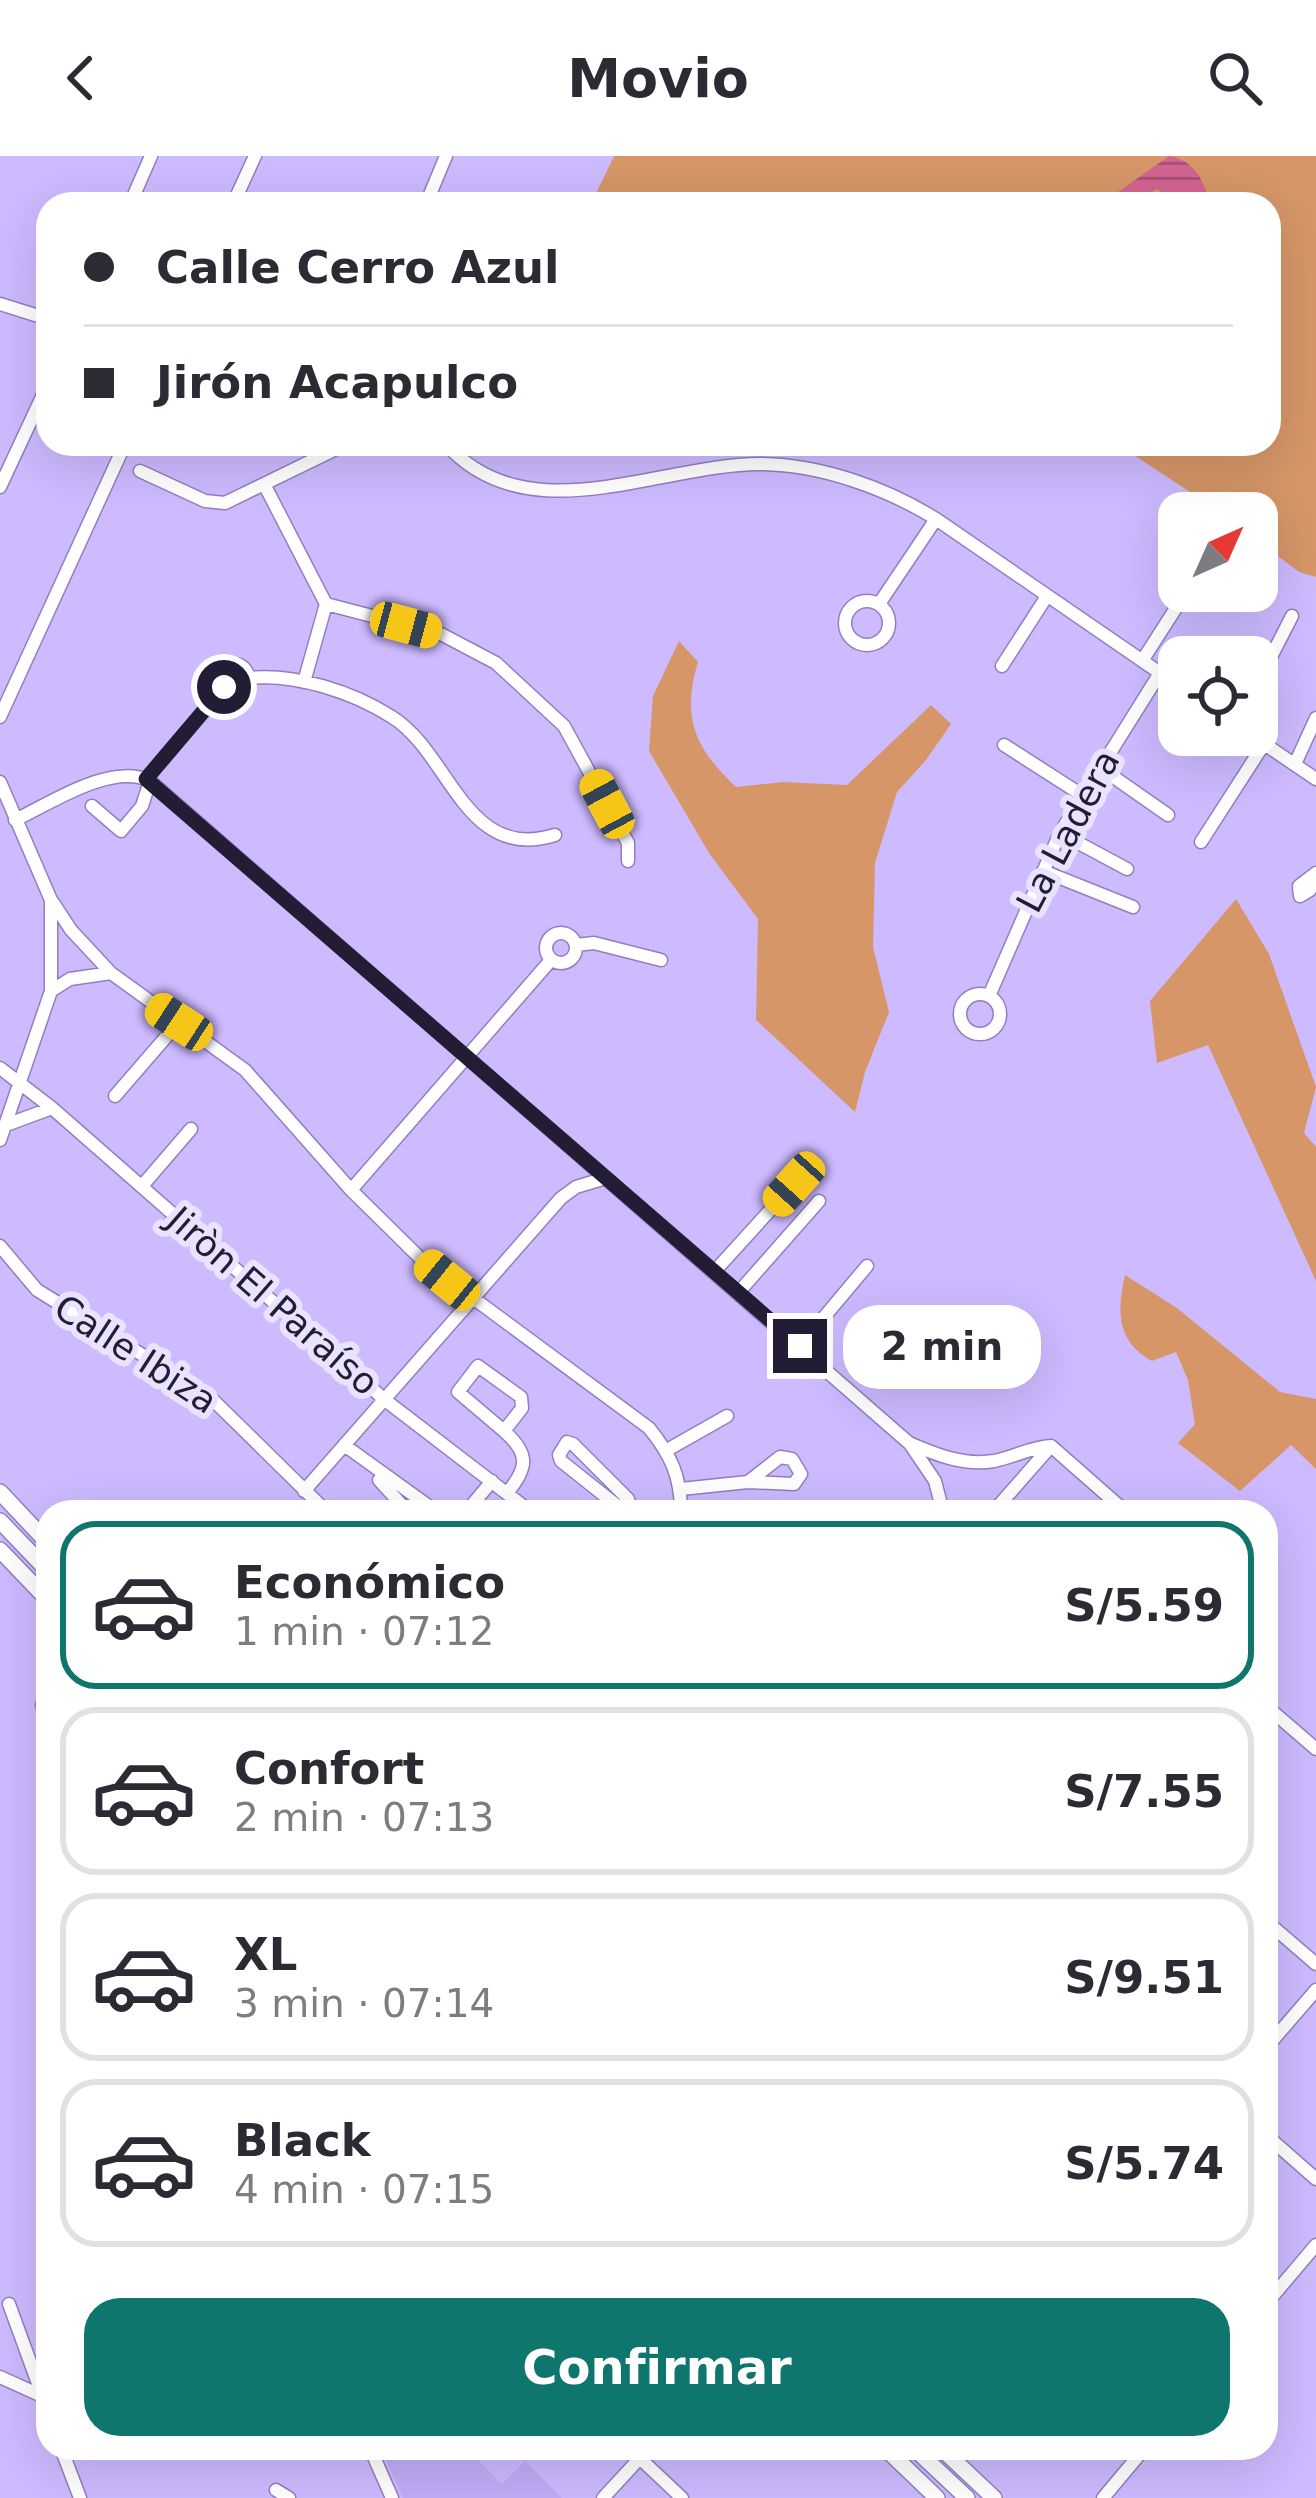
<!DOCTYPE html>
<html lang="es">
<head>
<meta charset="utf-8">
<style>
	body { margin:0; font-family:"DejaVu Sans",sans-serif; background:#f7f7f7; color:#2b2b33; height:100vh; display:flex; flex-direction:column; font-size:45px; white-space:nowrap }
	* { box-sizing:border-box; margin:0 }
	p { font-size:39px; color:#7c7c81 }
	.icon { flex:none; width:66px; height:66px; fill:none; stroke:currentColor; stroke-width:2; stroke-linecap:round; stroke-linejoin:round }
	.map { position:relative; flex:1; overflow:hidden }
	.panel { position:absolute; left:36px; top:1344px; width:1242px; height:960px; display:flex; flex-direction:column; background:#fff; border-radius:36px; box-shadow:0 12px 48px #0002 }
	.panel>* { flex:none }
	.guide { position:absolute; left:36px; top:36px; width:1245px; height:264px; border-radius:36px; box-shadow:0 12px 48px #0002; display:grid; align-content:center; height:264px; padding:0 48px; background:#fff }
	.needle { width:78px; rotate:45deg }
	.fabs { position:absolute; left:1158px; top:336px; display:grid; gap:24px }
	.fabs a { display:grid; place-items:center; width:120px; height:120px; border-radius:24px; background:#fff; box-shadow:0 12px 48px #0002; font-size:60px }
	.end { position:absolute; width:54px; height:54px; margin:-27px; border:15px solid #231c35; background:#fff; box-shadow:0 0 0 6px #fff }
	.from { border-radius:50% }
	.bubble { position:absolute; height:84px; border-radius:36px; background:#fff; box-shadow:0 12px 48px #0002; font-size:39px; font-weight:700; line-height:84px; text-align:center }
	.car { position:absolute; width:36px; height:72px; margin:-36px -18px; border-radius:15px; box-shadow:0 0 9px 3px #0007; background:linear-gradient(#f5c518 24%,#345 0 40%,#f5c518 0 76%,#345 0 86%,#f5c518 0) }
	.guide b { display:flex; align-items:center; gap:42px; height:114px; font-size:45px }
	.guide b+b { border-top:3px solid #e1e1e2 }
	.guide i { width:30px; height:30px; background:#2b2b33 }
	ul { padding:21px 0 0; list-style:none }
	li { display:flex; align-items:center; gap:36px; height:168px; margin:0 24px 18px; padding:0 24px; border:6px solid #e1e1e2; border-radius:36px }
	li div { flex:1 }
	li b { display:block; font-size:45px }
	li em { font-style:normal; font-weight:700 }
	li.on { border-color:#0f766e }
	li>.icon { width:108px; height:108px; stroke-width:1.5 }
	.cta { display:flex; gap:24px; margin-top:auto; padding:24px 48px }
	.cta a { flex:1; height:138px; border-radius:36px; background:#0f766e; color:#fff; font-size:48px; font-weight:700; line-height:138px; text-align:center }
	header { display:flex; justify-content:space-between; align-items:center; height:156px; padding:0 48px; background:#fff; font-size:54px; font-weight:700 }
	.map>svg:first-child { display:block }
</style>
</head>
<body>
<header><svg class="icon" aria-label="back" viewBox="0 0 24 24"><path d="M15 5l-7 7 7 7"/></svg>Movio<svg class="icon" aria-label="search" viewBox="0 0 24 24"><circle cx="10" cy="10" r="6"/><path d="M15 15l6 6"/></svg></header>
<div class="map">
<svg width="1316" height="2342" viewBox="0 0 1316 2342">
	<defs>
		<pattern id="water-rules" width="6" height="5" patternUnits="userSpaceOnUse" patternTransform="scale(3)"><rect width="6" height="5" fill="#d26491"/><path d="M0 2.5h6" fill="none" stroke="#aa5277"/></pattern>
	</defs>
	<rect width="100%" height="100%" fill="#cdbaff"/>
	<!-- built -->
	<path fill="#c1acf7" d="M412 2292H466L502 2328 525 2305 562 2342H403L386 2304Z"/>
	<!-- green -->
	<path fill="#d69668" d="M614 0H1316V421L1299 416 1257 384V357H1222L1117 288H1269V48H591Z
		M679 485 698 506C681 563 695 592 736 631L783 626 847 629 931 549 951 568 926 604 897 636 875 707 873 791 889 856 865 916 855 956 756 864 758 763 709 697 649 595 653 540Z
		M1236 743 1269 798 1316 931 1304 977 1316 991V1125L1208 889 1157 907 1150 845Z
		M1125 1119 1177 1152 1280 1236 1316 1243V1313L1291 1289 1240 1335 1178 1287 1195 1268 1188 1224 1176 1196 1152 1205C1116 1185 1117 1154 1125 1119Z"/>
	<!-- water -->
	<path fill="url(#water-rules)" d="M1169 0C1193 3 1206 26 1209 48H1179L1157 33 1131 48H1101Z"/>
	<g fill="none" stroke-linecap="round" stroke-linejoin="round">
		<defs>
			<path id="minor" d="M130 48 151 0
				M233 48 255 0
				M426 48 446 0
				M0 148 48 163
				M446 288C528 380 661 307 762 308 822 309 886 332 936 363L1179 530
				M140 315 205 345 225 347 346 288
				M264 328 326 448 304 526
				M0 331 48 228
				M1179 436 1187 443 1199 435
				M845 467a22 22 0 1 1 44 0a22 22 0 1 1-44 0Z
				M326 448 441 478 496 507 564 570 628 687V705
				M879 448 936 363
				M1142 505 1183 441
				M220 522a14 14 0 1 1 28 0a14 14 0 1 1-28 0Z
				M1002 510 1047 440
				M249 522C295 517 353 536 392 561 451 598 465 707 555 679
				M1257 528 1292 460
				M0 561 125 288
				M1251 579 1316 623
				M1004 589 1082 639
				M1295 608 1316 562
				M1098 610 1168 659
				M146 623 224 531
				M0 626 51 744V835L0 984
				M92 650 121 675 142 650 150 625
				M15 664C51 647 112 606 150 625L909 1287C937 1299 964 1310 994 1305 1014 1301 1031 1291 1051 1290L1126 1356
				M1060 677 1127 713
				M1201 686 1264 588
				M1043 715 1133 751
				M1316 717 1299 730 1300 740 1310 734 1316 721
				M52 745 71 774 111 817
				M546 792a15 15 0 1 1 30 0a15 15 0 1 1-30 0Z
				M576 789 594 787 661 804
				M51 835 70 823 111 817 245 914 351 1034 423 1105 649 1272C671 1299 681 1321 681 1356
				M960 858a20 20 0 1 1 40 0a20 20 0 1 1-40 0Z
				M989 840 1060 677 1160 517
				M0 912 52 952 385 1244 531 1356
				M115 940 179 866
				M6 969 52 952
				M142 1030 191 973
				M351 1034 551 804
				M0 1090 37 1134 209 1240 327 1356
				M714 1116 794 1028
				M738 1137 819 1045
				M799 1191 867 1110
				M478 1210 521 1241 522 1252 504 1275 458 1236Z
				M504 1275C530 1298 528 1312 507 1337
				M910 1288 935 1325 943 1356
				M344 1289 437 1356
				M667 1294 727 1260
				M379 1324 408 1356
				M681 1333 748 1326 794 1328 801 1318 792 1303 780 1301 748 1326
				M304 1335 561 1042 576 1031 606 1022
				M466 1356 492 1325
				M625 1356 561 1305 559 1299 567 1286 573 1288 628 1343 632 1356
				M993 1356 1051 1290
				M48 1532 42 1549 48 1573
				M1266 1550 1316 1593
				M1266 1765 1316 1808
				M1266 1892 1316 1834
				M1266 1979 1316 2023
				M9 2148 48 2255
				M1266 2148 1316 2089
				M0 2221 42 2240
				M61 2292 80 2342
				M370 2292 392 2342
				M629 2292 682 2342
				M276 2334 289 2342
				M603 2342 640 2302
				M1103 2342 1145 2292"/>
			<path id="major" d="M0 1336 48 1387
				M0 1365 48 1415
				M0 1394 48 1444
				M885 2292 937 2342
				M914 2292 967 2342
				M941 2292 994 2342"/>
		</defs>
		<!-- minor casing -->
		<use href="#minor" stroke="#917fc0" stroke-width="15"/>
		<!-- major casing -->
		<use href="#major" stroke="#917fc0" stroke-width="18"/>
		<!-- minor -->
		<use href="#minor" stroke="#fff" stroke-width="12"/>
		<!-- major -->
		<use href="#major" stroke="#fff" stroke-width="15"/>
	</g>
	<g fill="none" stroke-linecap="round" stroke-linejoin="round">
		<!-- route -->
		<path stroke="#231c35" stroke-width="15" d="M224 531 146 623 800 1190"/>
	</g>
	<g text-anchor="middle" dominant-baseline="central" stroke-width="12" stroke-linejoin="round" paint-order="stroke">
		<!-- street labels -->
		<g font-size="36" fill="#231c35" stroke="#e9e3ff">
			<text transform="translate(1068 675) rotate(-62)">La Ladera</text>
			<text transform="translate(273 1145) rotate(41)">Jiròn El Paraíso</text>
			<text transform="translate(136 1198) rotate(33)">Calle Ibiza</text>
		</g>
	</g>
</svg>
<div class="fabs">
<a><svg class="needle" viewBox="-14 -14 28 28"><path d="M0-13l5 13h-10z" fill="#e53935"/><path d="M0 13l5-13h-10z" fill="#7c7c81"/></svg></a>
<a><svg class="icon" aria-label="locate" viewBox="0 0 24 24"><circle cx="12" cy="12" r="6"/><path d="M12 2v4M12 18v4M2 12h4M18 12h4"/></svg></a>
</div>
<i class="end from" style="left:224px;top:531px"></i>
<i class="end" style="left:800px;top:1190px"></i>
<div class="bubble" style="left:843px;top:1149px;width:198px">2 min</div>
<i class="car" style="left:406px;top:469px;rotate:105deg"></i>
<i class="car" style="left:607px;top:648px;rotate:332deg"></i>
<i class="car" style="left:179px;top:866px;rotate:303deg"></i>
<i class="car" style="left:794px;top:1028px;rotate:222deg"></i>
<i class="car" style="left:447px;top:1124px;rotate:309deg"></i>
<div class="guide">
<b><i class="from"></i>Calle Cerro Azul</b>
<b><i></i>Jirón Acapulco</b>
</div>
<section class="panel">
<ul>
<li class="on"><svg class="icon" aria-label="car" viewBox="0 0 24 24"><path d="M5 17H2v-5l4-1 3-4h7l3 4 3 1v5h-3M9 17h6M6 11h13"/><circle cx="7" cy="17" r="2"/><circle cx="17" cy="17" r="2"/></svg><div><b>Económico</b><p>1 min · 07:12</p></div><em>S/5.59</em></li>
<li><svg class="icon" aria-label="car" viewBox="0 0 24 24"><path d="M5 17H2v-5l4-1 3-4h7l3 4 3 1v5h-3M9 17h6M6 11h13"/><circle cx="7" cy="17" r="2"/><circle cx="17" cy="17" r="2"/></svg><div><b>Confort</b><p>2 min · 07:13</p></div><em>S/7.55</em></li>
<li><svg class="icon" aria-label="car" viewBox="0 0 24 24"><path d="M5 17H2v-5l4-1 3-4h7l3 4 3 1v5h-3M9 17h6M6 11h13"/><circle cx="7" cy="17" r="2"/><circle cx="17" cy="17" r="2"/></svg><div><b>XL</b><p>3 min · 07:14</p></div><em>S/9.51</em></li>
<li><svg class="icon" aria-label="car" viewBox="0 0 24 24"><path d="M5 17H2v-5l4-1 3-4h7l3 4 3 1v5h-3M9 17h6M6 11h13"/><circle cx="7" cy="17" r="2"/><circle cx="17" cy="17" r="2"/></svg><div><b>Black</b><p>4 min · 07:15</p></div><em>S/5.74</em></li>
</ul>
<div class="cta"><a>Confirmar</a></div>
</section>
</div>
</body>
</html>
